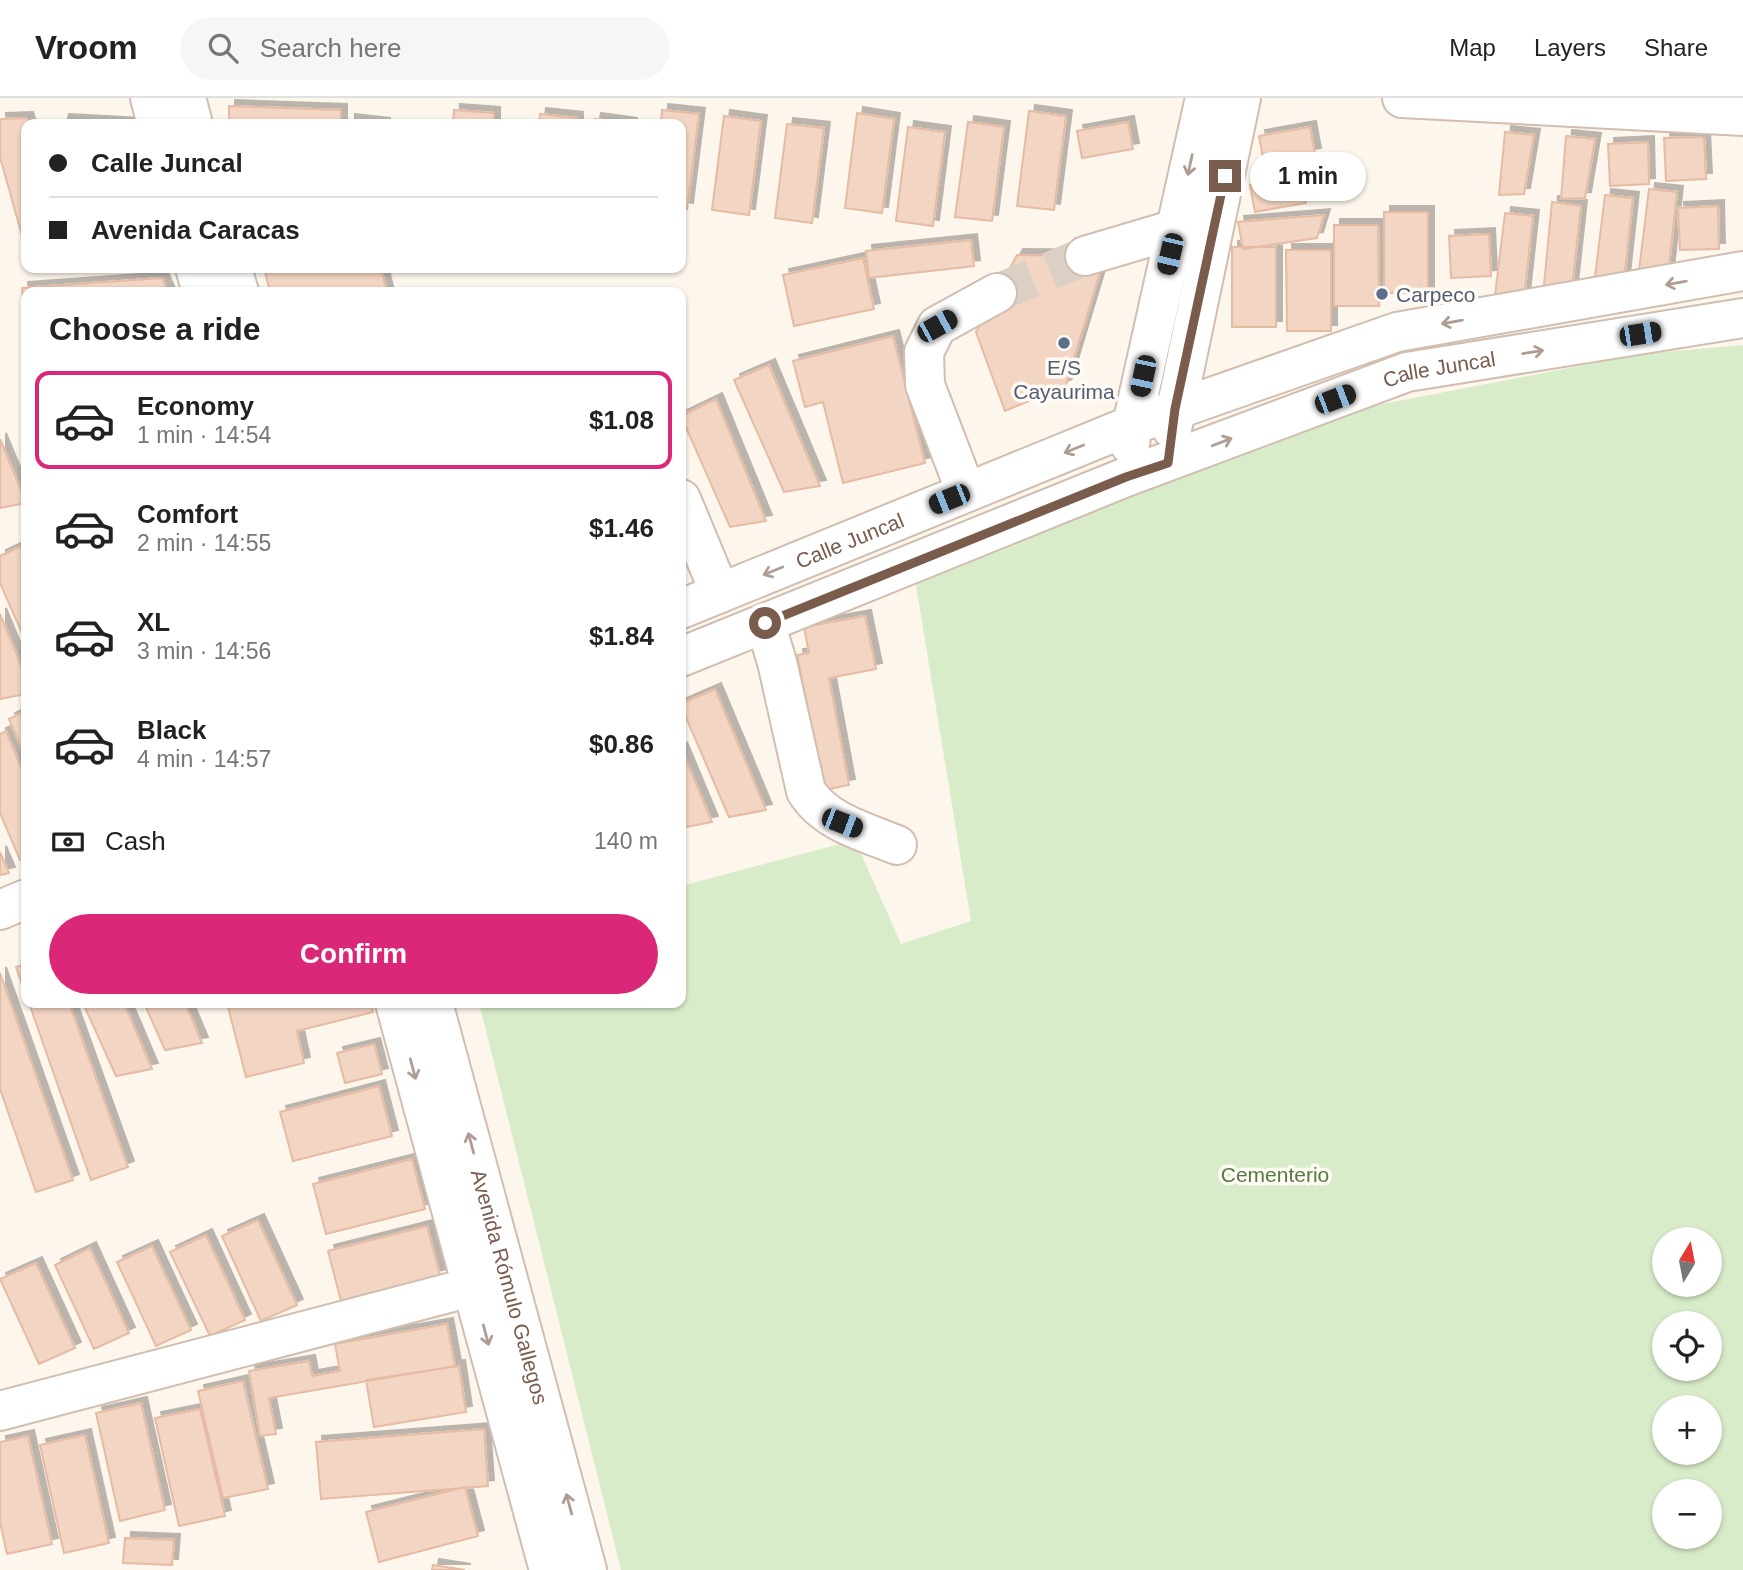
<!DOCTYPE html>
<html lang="en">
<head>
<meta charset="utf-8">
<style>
	body { margin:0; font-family:Arial,sans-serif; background:#f6f6f6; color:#222; height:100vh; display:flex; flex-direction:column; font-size:26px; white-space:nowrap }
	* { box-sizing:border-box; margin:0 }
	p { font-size:23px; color:#767676 }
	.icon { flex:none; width:38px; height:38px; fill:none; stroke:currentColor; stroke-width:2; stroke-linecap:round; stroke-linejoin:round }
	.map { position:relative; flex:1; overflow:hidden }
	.side { position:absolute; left:21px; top:189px; width:665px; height:721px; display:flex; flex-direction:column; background:#fff; border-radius:14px; box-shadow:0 2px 5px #0004 }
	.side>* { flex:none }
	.guide { position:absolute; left:21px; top:21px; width:665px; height:154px; border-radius:14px; box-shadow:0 2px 5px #0004; display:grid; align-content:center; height:154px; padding:0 28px; background:#fff }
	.needle { width:46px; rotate:10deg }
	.fabs { position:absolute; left:1652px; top:1129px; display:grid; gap:14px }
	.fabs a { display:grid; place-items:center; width:70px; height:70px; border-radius:50%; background:#fff; box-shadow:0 2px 5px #0004; font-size:35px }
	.end { position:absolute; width:32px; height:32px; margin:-16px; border:9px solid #7a5c4d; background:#fff; box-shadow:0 0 0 4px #fff }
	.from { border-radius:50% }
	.bubble { position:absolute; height:49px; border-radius:24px; background:#fff; box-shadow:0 2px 5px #0004; font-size:23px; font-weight:700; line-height:49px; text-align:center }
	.car { position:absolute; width:21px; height:42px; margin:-21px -10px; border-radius:9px; box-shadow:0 0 5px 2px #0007; background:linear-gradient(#222 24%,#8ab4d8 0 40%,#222 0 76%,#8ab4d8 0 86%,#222 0) }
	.guide b { display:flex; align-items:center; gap:24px; height:66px; font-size:26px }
	.guide b+b { border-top:2px solid #e0e0e0 }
	.guide i { width:18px; height:18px; background:#222 }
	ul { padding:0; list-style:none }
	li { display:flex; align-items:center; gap:21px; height:98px; margin:0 14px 10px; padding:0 14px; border:4px solid transparent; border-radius:14px }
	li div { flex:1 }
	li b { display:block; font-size:26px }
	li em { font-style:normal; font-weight:700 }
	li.current { border-color:#db2777 }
	li>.icon { width:63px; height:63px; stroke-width:1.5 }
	h2 { padding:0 28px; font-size:32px; line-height:84px }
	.pay { display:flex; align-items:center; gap:18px; height:77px; padding:0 28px; font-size:26px }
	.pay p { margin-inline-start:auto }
	.cta { display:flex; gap:14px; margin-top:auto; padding:14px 28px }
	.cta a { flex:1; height:80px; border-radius:42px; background:#db2777; color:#fff; font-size:28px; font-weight:700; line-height:80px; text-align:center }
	header { display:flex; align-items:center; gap:42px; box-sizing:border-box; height:98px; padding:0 35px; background:#fff; border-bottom:2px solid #e0e0e0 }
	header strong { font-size:33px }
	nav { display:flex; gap:38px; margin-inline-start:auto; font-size:24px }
	.search { width:490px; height:63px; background:#f6f6f6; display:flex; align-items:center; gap:18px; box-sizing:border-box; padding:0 24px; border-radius:38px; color:#767676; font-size:26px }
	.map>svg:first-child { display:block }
</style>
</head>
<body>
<header>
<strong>Vroom</strong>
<div class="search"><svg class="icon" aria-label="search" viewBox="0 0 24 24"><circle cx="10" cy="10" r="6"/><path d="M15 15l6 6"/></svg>Search here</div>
<nav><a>Map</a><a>Layers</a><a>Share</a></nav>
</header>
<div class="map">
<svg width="1743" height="1472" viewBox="0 0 1743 1472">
	<defs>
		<filter id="shadow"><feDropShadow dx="6" dy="-6" stdDeviation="0" flood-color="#0004"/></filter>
	</defs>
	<rect width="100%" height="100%" fill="#fdf6ec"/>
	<!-- green -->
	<path fill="#d8ecc9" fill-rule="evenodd" d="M1743 247V1472H621L479 905H681V788L855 742 901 846 971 823 913 469 1336 315 1641 256ZM1664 1141H1710V1186H1664ZM1664 1225H1710V1270H1664ZM1664 1309H1710V1354H1664ZM1664 1393H1710V1438H1664Z"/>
	<!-- building -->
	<path fill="#f3d5c3" stroke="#e6bba3" stroke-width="2" filter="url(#shadow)" d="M229 8 341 12V26H229Z
		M454 12 494 15V26H453Z
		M662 12 699 16 687 111 681 110V26H661Z
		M1029 13 1066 18 1054 112 1017 108Z
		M857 15 894 21 882 115 845 110Z
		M540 16 577 20V26H539Z
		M724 18 761 23 749 117 712 112Z
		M27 20 29 26H26L25 148 0 59V21Z
		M595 21 632 26H594Z
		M63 22 137 26H62Z
		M349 22 385 26H349Z
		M968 24 1004 29 992 123 955 119Z
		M1128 24 1133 51 1082 60 1077 33Z
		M787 26 824 30 812 125 775 120Z
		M908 29 945 34 933 128 896 123Z
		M1310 29 1315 56 1264 65 1259 38Z
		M1505 34 1534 37 1524 96 1499 97Z
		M1566 38 1595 41 1585 100 1561 101Z
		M1704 39 1706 81 1666 83 1664 40Z
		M1648 44 1649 86 1610 88 1608 46Z
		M1301 77 1306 105 1255 114 1250 87Z
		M1649 91 1677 94 1668 176 1639 173Z
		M1605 97 1633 100 1624 182 1595 179Z
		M1552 104 1581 108 1572 190 1544 187Z
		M1718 108 1719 151 1680 152 1678 110Z
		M1384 114H1428V195H1384Z
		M1505 115 1533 118 1524 200 1495 197Z
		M1324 117 1317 140 1243 151 1238 124Z
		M1334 127H1378L1379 208H1334Z
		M1489 136 1491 178 1451 180 1449 138Z
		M971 142 974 168 869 180 866 153Z
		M1232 149H1276V229H1232Z
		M1286 152H1331V233H1287Z
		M1017 157 1105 158 1066 287 1005 313 976 234Z
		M863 160 874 211 794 228 783 177Z
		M264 170H381L387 194H270Z
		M162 180 168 194H26L25 222 22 190Z
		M893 238 925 365 843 385 823 304 805 309 793 263Z
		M769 267 820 388 784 394 734 282Z
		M716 301 766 423 730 429 681 318Z
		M0 341 26 404V405L0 410Z
		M26 446V544L0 485V458Z
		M0 516 26 579V596L0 601Z
		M865 518 876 571 829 580 849 687 824 692 797 557 809 555 804 529Z
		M715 591 766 712 729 719 681 608V606Z
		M26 613V661L9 621Z
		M6 633 26 681V761L20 762 0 715V636Z
		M681 650 712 724 681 730Z
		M0 754 9 775 0 777Z
		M26 866V898L16 869Z
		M0 875 73 1082 36 1094 0 991Z
		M29 905H69L128 1069 91 1082Z
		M83 905H124L152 971 116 978Z
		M144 905H185L202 945 165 952Z
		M227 905H370L373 914 297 933 304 965 246 979Z
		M374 946 382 976 345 985 337 955Z
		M379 988 392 1038 293 1063 280 1014Z
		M412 1061 425 1111 326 1136 313 1086Z
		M258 1122 297 1207 261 1223 222 1138Z
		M427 1128 440 1177 341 1203 328 1153Z
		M206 1137 245 1222 210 1238 170 1154Z
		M152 1148 191 1232 156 1248 117 1164Z
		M90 1150 129 1235 94 1251 55 1167Z
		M36 1165 75 1250 39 1266 0 1181Z
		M447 1226 455 1268 269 1300 276 1336 260 1338 249 1273 309 1263 312 1278 340 1273 335 1246Z
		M459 1268 466 1314 374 1329 366 1282Z
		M243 1283 268 1391 223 1400 198 1293Z
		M141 1305 165 1412 120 1423 96 1315Z
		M200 1311 225 1418 179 1428 155 1320Z
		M484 1331 488 1388 321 1401 316 1344Z
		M85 1337 109 1445 64 1455 40 1347Z
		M28 1338 52 1446 7 1456 0 1424V1344Z
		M465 1389 478 1438 379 1464 366 1414Z
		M125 1440 174 1442 172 1467 123 1465Z
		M433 1467 465 1472H432Z"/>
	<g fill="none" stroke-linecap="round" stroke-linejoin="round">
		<!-- minor-tunnel -->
		<path stroke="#dcd0c4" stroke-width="38" stroke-dasharray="38 19" stroke-linecap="butt" d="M997 195 1085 158"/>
		<defs>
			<g id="minor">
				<path d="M150 0 157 26"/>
				<path d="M186 0 193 26"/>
				<path d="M1402 0 1743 18"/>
				<path d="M1085 158 1176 131"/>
				<path d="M195 170 202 194"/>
				<path d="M232 170 239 194"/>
				<path d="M1172 331 1241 0"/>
				<path d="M1130 347 1132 327 1205 0"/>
				<path d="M966 394 925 287 924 254 937 228 997 195"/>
				<path d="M681 401 720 495"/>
				<path id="s1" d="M681 511 1132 327 1397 234 1743 173"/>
				<path d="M765 525 777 564 806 693C825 724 865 734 897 747"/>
				<path id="s2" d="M681 559 1126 379 1407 274 1743 220"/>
				<path d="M0 812 26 801"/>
				<path d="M395 905 549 1472"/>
				<path id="s3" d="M433 905 587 1472"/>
				<path d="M0 1313 498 1182"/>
			</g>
		</defs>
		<!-- minor casing -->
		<use href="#minor" stroke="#d1beb0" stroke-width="42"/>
		<!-- minor -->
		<use href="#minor" stroke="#fff" stroke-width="38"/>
	</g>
	<!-- one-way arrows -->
	<defs><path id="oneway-shaft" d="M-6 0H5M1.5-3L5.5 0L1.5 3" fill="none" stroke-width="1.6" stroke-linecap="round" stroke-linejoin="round" transform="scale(1.75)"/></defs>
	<g stroke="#af9d94">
		<use href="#oneway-shaft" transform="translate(1190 67) rotate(102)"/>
		<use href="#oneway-shaft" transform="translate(1676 185) rotate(170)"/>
		<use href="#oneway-shaft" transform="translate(1452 224) rotate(170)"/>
		<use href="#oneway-shaft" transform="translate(1533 254) rotate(-9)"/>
		<use href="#oneway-shaft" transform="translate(1222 344) rotate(-21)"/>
		<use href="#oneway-shaft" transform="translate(1074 351) rotate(158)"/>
		<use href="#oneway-shaft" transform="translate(773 473) rotate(158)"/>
		<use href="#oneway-shaft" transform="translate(413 971) rotate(75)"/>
		<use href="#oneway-shaft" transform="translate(471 1045) rotate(-105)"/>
		<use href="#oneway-shaft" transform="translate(486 1237) rotate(75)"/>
		<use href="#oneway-shaft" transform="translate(569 1406) rotate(-105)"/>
	</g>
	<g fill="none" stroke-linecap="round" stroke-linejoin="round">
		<!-- route -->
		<path stroke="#7a5c4d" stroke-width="9" d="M765 525 1126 379 1168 365 1175 311 1225 78"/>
	</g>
	<!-- markers -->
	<g fill="#5c6f8a" stroke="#fffaf3" stroke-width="2.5">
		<circle cx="1382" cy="196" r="7"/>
		<circle cx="1064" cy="245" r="7"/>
	</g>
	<g text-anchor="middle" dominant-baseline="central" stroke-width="7" stroke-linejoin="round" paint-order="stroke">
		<!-- service labels -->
		<g font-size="21" fill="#4e5e75" stroke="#fffaf3" text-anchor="start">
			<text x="1396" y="196">Carpeco</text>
			<text x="1064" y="269" text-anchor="middle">E/S<tspan x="1064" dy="24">Cayaurima</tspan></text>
		</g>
		<!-- street labels -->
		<g font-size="21" fill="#7a5c4d" stroke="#fffaf3">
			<text stroke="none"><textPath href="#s2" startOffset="812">Calle Juncal</textPath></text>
			<text stroke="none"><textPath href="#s1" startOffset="182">Calle Juncal</textPath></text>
			<text stroke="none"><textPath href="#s3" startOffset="294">Avenida Rómulo Gallegos</textPath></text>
		</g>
		<!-- park labels -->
		<g font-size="21" fill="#537a41" stroke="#fffaf3">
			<text x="1275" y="1076">Cementerio</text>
		</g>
	</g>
</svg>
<div class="fabs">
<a><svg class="needle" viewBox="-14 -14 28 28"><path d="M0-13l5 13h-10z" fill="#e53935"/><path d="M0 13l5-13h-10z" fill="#767676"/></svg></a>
<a><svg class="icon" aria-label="locate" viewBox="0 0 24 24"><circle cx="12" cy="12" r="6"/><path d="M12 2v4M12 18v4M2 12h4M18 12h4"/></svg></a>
<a>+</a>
<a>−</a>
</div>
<i class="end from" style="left:765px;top:525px"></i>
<i class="end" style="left:1225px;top:78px"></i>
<div class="bubble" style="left:1250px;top:54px;width:116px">1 min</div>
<i class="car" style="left:1170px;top:156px;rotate:193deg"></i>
<i class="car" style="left:937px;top:228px;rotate:61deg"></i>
<i class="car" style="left:1640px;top:236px;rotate:81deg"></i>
<i class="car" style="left:1143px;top:278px;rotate:192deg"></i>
<i class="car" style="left:1335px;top:301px;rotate:69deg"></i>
<i class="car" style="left:949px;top:401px;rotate:248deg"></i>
<i class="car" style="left:842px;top:725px;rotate:111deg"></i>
<div class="guide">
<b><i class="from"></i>Calle Juncal</b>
<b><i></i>Avenida Caracas</b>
</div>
<section class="side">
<h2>Choose a ride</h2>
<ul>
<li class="current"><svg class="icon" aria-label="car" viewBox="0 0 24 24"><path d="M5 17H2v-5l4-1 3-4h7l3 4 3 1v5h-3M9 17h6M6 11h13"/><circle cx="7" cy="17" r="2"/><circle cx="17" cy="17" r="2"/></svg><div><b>Economy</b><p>1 min · 14:54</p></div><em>$1.08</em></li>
<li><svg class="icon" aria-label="car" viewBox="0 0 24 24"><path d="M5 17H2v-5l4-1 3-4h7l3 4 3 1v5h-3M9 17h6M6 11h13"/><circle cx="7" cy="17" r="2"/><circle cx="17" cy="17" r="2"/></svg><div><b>Comfort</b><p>2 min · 14:55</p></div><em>$1.46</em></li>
<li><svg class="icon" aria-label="car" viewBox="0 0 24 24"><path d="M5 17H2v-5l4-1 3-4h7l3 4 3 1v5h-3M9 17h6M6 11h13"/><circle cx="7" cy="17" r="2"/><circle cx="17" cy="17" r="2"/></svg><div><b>XL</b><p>3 min · 14:56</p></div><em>$1.84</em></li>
<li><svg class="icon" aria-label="car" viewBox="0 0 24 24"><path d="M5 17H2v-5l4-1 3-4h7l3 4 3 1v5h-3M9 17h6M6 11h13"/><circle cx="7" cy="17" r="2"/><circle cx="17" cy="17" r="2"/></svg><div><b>Black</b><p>4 min · 14:57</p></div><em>$0.86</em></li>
</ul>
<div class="pay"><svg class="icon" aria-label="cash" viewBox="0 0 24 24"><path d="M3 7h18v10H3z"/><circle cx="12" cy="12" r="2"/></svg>Cash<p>140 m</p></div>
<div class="cta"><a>Confirm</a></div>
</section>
</div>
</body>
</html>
